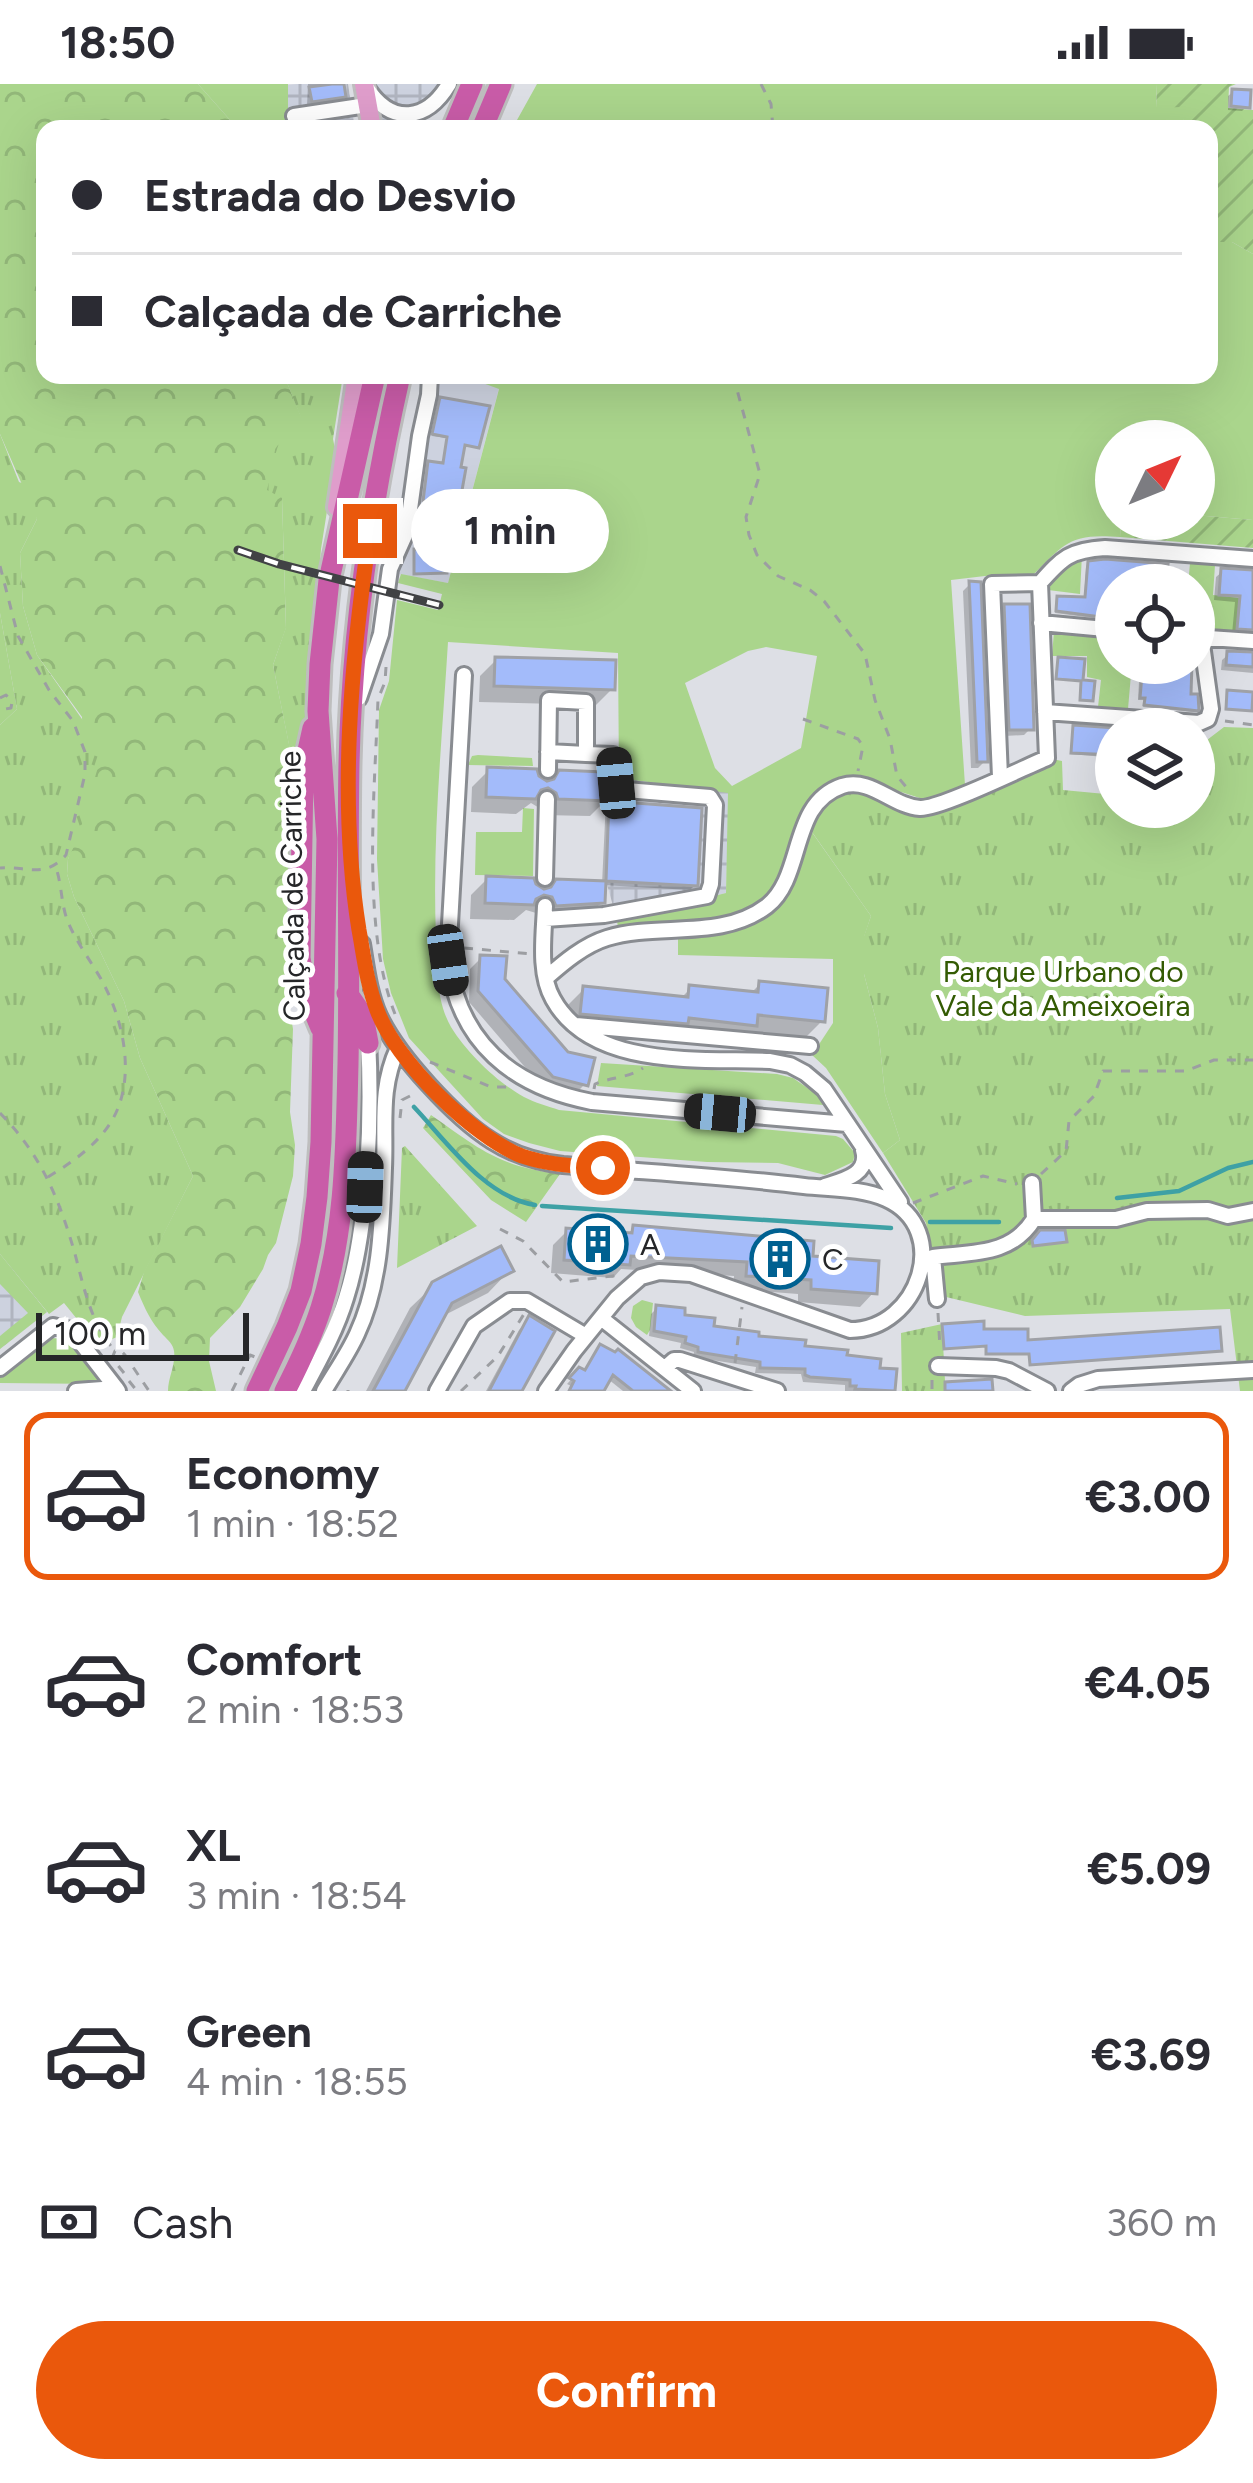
<!DOCTYPE html>
<html lang="en">
<head>
<meta charset="utf-8">
<style>
	body { margin:0; font-family:Figtree,sans-serif; background:#f7f7f7; color:#2b2b33; height:100vh; display:flex; flex-direction:column; font-size:45px; white-space:nowrap }
	* { box-sizing:border-box; margin:0 }
	p { font-size:39px; color:#7c7c81 }
	.icon { flex:none; width:66px; height:66px; fill:none; stroke:currentColor; stroke-width:2; stroke-linecap:round; stroke-linejoin:round }
	.map { position:relative; height:1307px; overflow:hidden }
	.side { display:flex; flex-direction:column; background:#fff; flex:1 }
	.side>* { flex:none }
	.top-card { position:absolute; left:36px; top:36px; width:1182px; height:264px; border-radius:24px; box-shadow:0 12px 48px #0002; display:grid; align-content:center; height:264px; padding:0 36px; background:#fff }
	.needle { width:78px; rotate:47deg }
	.controls { position:absolute; left:1095px; top:336px; display:grid; gap:24px }
	.controls a { display:grid; place-items:center; width:120px; height:120px; border-radius:50%; background:#fff; box-shadow:0 12px 48px #0002; font-size:60px }
	.scale { position:absolute; left:36px; bottom:30px; width:213px; box-sizing:border-box; padding-left:12px; border:6px solid #252628; border-top:0; font-size:33px; line-height:42px; white-space:nowrap; color:#252628; -webkit-text-stroke:9px #fff; paint-order:stroke }
	.end { position:absolute; width:54px; height:54px; margin:-27px; border:15px solid #ea580c; background:#fff; box-shadow:0 0 0 6px #fff }
	.from { border-radius:50% }
	.bubble { position:absolute; height:84px; border-radius:42px; background:#fff; box-shadow:0 12px 48px #0002; font-size:39px; font-weight:700; line-height:84px; text-align:center }
	.car { position:absolute; width:36px; height:72px; margin:-36px -18px; border-radius:15px; box-shadow:0 0 9px 3px #0007; background:linear-gradient(#222 24%,#8ab4d8 0 40%,#222 0 76%,#8ab4d8 0 86%,#222 0) }
	.top-card b { display:flex; align-items:center; gap:42px; height:114px; font-size:45px }
	.top-card b+b { border-top:3px solid #e1e1e2 }
	.top-card i { width:30px; height:30px; background:#2b2b33 }
	ul { padding:21px 0 0; list-style:none }
	li { display:flex; align-items:center; gap:36px; height:168px; margin:0 24px 18px; padding:0 12px; border:6px solid transparent; border-radius:24px }
	li div { flex:1 }
	li b { display:block; font-size:45px }
	li em { font-style:normal; font-weight:700 }
	li.selected { border-color:#ea580c }
	li>.icon { width:108px; height:108px; stroke-width:1.5 }
	.pay { display:flex; align-items:center; gap:30px; height:132px; padding:0 36px; font-size:45px }
	.pay p { margin-inline-start:auto }
	.button { display:flex; gap:24px; margin-top:auto; padding:24px 36px }
	.button a { flex:1; height:138px; border-radius:72px; background:#ea580c; color:#fff; font-size:48px; font-weight:700; line-height:138px; text-align:center }
	.status { display:flex; justify-content:space-between; align-items:center; height:84px; padding:0 60px; background:#fff; direction:ltr }
	.status svg { height:33px; fill:currentColor }
	.map>svg:first-child { display:block }
</style>
</head>
<body>
<div class="status"><b>18:50</b><svg viewBox="0 0 49 12"><path d="M0 12V9h3v3zM5 12V6h3v6zM10 12V3h3v9zM15 12V0h3v12zM26 1h20v11H26zM47 4h2v5h-2z"/></svg></div>
<div class="map">
<svg width="1253" height="1307" viewBox="0 0 1253 1307">
	<defs>
		<pattern id="industrial-grid" width="8" height="8" patternUnits="userSpaceOnUse" patternTransform="scale(3)"><rect width="8" height="8" fill="#cdd2df"/><path d="M0 4h8M4 0v8" fill="none" stroke="#b0b4bf"/></pattern>
		<pattern id="forest-crowns" width="20" height="18" patternUnits="userSpaceOnUse" patternTransform="scale(3)"><rect width="20" height="18" fill="#aad58c"/><path d="M2 6a3 3 0 1 1 6 0M12 15a3 3 0 1 1 6 0" fill="none" stroke="#92b779"/></pattern>
		<pattern id="park-tufts" width="24" height="20" patternUnits="userSpaceOnUse" patternTransform="scale(3)"><rect width="24" height="20" fill="#aad58c"/><path d="M3 7l-1-3M5 7V3M7 7l1-3M15 17l-1-3M17 17v-4M19 17l1-3" fill="none" stroke="#92b779"/></pattern>
		<pattern id="garden-furrows" width="10" height="10" patternUnits="userSpaceOnUse" patternTransform="scale(3)"><rect width="10" height="10" fill="#aad58c"/><path d="M-1 1l2-2M0 10L10 0M9 11l2-2" fill="none" stroke="#92b779"/></pattern>
	</defs>
	<rect width="100%" height="100%" fill="#dddfe5"/>
	<!-- built -->
	<path fill="#cdd2df" d="M438 291H461L499 304 448 499 393 489 424 302Z"/>
	<!-- industrial -->
	<path fill="url(#industrial-grid)" d="M297 0H348L355 45H288V1Z
		M373 0H447L440 27 410 39 380 36Z
		M619 694 729 708 726 809 617 836 606 797 609 717Z
		M0 1170 47 1228 0 1265Z"/>
	<!-- grass -->
	<path fill="#aad58c" fill-rule="evenodd" d="M198 0H288V45H238Z
		M537 0H1157L1156 23H1183L1184 45H512Z
		M1209 158H1232L1253 170V436L1194 431V357H1116V435H1121L1120 453C1070 449 1065 459 1032 492H985L951 496 965 701 929 717 864 696 820 708C807 737 794 776 776 802 748 844 663 841 618 845L617 836 726 809 728 709 619 694 618 569 448 558C442 656 432 755 436 853 437 883 436 917 451 943 467 969 498 999 524 1013 535 1019 548 1022 559 1026L836 1052 843 1055 855 1069 853 1078 825 1091 778 1079 707 1078 560 1067 529 1059 504 1050 483 1035 409 954 391 909 383 875 377 775 379 626 389 597 397 516 438 526 442 510 398 499 401 490 448 499 499 305 461 291H1209ZM766 563 817 572 801 664 732 702 715 684 685 599 748 567Z
		M1082 470 1080 510 1048 506 1060 483Z
		M0 529 17 625 0 641Z
		M1054 547 1116 552V579H1132L1128 625 1098 623 1101 596 1087 593V572H1052Z
		M478 671 532 674 533 682 468 681 472 672Z
		M523 724 534 725 533 792 475 791 476 748H522Z
		M809 744 871 832 864 853V890L878 944 885 1010 900 1056 883 1069 826 984 812 971 833 939V875L678 871V852C707 848 755 845 776 823 794 804 801 768 809 744Z
		M601 979 777 990 793 994 822 1014 823 1021 597 1002Z
		M0 1170 47 1228 0 1265V1252L28 1229 0 1200Z
		M642 1216 653 1219 650 1246 647 1251 636 1243 631 1234 633 1222Z
		M52 1254 64 1255 101 1295V1300L0 1299V1294L45 1256Z"/>
	<!-- forest -->
	<path fill="url(#forest-crowns)" d="M0 0H198L238 45H45V291H284L302 335 282 414 286 544 273 581 291 670 295 671 289 856 286 863 287 909 293 945 290 1028 295 1061 293 1092 276 1159 268 1171 263 1185 240 1223 210 1254 209 1277 216 1307H168C168 1294 176 1280 174 1267 173 1260 168 1256 163 1251 151 1238 145 1225 138 1208L144 1188 193 1092 140 974 124 917 74 813 67 790 68 775 85 727 82 633 37 571 23 522 20 469 37 435 0 350Z
		M431 1031C481 1066 498 1082 560 1090L526 1138 491 1116 423 1044Z"/>
	<!-- park -->
	<path fill="url(#park-tufts)" d="M284 291H343L333 355 336 370 321 465 309 621 295 671H291L273 581 286 543 282 414 267 406C274 382 276 343 301 334Z
		M0 350 19 398 33 403 37 435 20 469 23 522 37 571 103 665 78 754 68 775 67 790 74 813 124 917 140 974 193 1092 122 1233 117 1253 98 1261 64 1219 49 1230 0 1170V641L17 625 0 529Z
		M1190 479 1215 481 1213 511 1239 514 1237 547 1194 543V501H1188Z
		M1224 643 1253 644V1307H1240L1230 1225 1025 1232 946 1213 936 1201 926 1139 883 1069 900 1056 885 1010 878 944 864 890V852L871 832 805 738 815 722 852 700 921 724 1047 674 1062 677 1063 706 1116 711V723H1194V666Z
		M405 1062 477 1142 397 1184 402 1064Z
		M942 1240 945 1297 950 1307H902L901 1249Z"/>
	<!-- garden -->
	<path fill="url(#garden-furrows)" d="M1157 0H1236L1229 3 1228 24 1253 26V170L1232 158H1209V45H1184L1182 23 1156 24Z
		M1194 431 1253 436V464L1120 453 1121 435H1194Z"/>
	<!-- shadow -->
	<path fill="#0003" d="M308 0H337L343 12 337 18 307 22Z
		M1233 8 1247 22 1242 27 1228 26V12Z
		M439 319 477 363 461 362 454 424 422 418 427 382H442L447 354 432 352Z
		M1089 480 1163 494 1160 496 1121 492V501H1116V537L1055 529 1058 515 1084 516 1086 483Z
		M1223 487 1253 489V554L1232 550 1235 518 1214 516 1216 493Z
		M970 500 985 677 978 684H971L963 507Z
		M1005 523 1031 644 1024 651 1004 652 999 530Z
		M1229 570H1253V589L1221 586 1222 576Z
		M496 576 612 605 596 621 479 618 480 592Z
		M1140 579H1188L1187 613 1196 626 1193 628 1143 623 1145 616H1138Z
		M1074 644 1116 647V674L1070 670 1072 647Z
		M488 687 546 700 607 709 606 720 699 726 695 801 690 806 602 801V818L585 835 540 837 536 829 526 826 514 836 470 835 471 811 487 795 543 808 602 800 606 716 590 732 542 731 541 725 531 719 516 730 471 728 472 703Z
		M481 874 502 896 585 1000 574 1011 542 1003 469 918 470 885Z
		M760 900 822 937 806 953 747 947 737 957 669 955 565 946 568 921 584 905 680 915 691 904 750 910Z
		M634 1144 874 1208 860 1223 798 1218V1210L733 1205 734 1192 621 1185 613 1194 551 1189 553 1161 567 1147 626 1151Z
		M510 1186 488 1209 441 1233 402 1307H366L410 1224 434 1201Z
		M657 1224 711 1244 844 1274 877 1287 894 1288 892 1307H845V1301L803 1298 801 1290 755 1289 756 1283 693 1273 694 1268 680 1264 681 1259 649 1252 651 1230Z
		M530 1235 519 1307H486L519 1246Z
		M596 1268 666 1307H623L608 1295 594 1307H569L571 1302 567 1300 580 1286 584 1289Z"/>
	<g fill="none" stroke-linecap="round" stroke-linejoin="round">
		<!-- stream -->
		<path stroke="#3ea1a5" stroke-width="4.5" d="M414 1023C447 1058 485 1113 535 1121
			M1117 1114 1179 1107 1228 1084 1253 1078
			M542 1122 891 1144
			M930 1138H999"/>
	</g>
	<!-- building -->
	<path fill="#a3bbfa" stroke="#9fa1a6" stroke-width="3" d="M332 0H344L346 13 312 18 309 3Z
		M1232 5 1251 6 1250 24 1231 22Z
		M440 313 490 322 479 364 465 361 461 383 466 384 459 423 423 417 428 377 443 379 447 353 432 350Z
		M414 465H447V489L414 490Z
		M1105 475 1168 480 1166 495 1125 491 1124 501H1116V535L1056 527 1057 512 1085 513 1088 477Z
		M1221 484 1253 486V546L1237 545 1240 512 1219 511Z
		M969 497 981 498 988 678H977Z
		M1004 520H1030L1034 646H1009Z
		M1227 567 1253 568V583L1226 581Z
		M495 573 616 576 615 606 494 602Z
		M1058 573 1085 575 1083 596 1095 597 1093 617 1080 616 1081 597 1056 595Z
		M1143 579H1192L1191 610H1198L1199 627 1144 621 1145 614H1140Z
		M1227 606 1253 608 1252 627 1226 625Z
		M1073 641 1116 644V671L1071 669Z
		M487 683 537 685 539 692 547 697 554 695 559 686 603 688 609 717 558 715 556 709 548 704 541 706 536 715 486 713Z
		M609 717 702 724 698 802 606 797Z
		M486 792 534 794 536 800 544 805 551 803 556 795 606 797 605 819 556 822 552 813 544 811 536 815 534 821 485 819Z
		M480 871 507 872 505 895 568 968 595 974 588 1002 553 993 478 907Z
		M759 897 828 904 825 938 758 931 757 942 689 934 688 940 580 930 583 902 688 913 689 901 758 908Z
		M633 1141 814 1157 813 1172 879 1177 877 1210 811 1205V1196L746 1192 747 1178 631 1172 630 1181 564 1176 566 1144 632 1149Z
		M1040 1146H1065L1067 1158 1033 1162 1032 1156Z
		M501 1162 514 1187 452 1219 405 1307H373L432 1198Z
		M656 1221 685 1224V1231L715 1234 714 1242 759 1248V1252L806 1256 805 1262 848 1266 847 1271 881 1275 880 1284 897 1285 895 1307 855 1305 856 1302H850V1296L810 1293 805 1291V1285L760 1284V1278L698 1268V1263L685 1259 686 1253 654 1247Z
		M529 1231 555 1247 522 1307H489Z
		M984 1237V1245H1028V1256L1220 1243 1222 1267 1030 1281 1029 1270H986V1262L944 1265 942 1240Z
		M600 1260 615 1268 618 1265 671 1307H633L613 1291 604 1307H569L574 1297 569 1294 579 1283 585 1286Z
		M992 1295 993 1307H945V1298Z"/>
	<g fill="none" stroke-linecap="round" stroke-linejoin="round">
		<defs>
			<path id="minor" d="M367 4C392 42 427 37 449 0
				M294 32 367 21
				M1041 539 1116 546
				M1194 553 1253 557
				M464 591 448 876C459 959 513 1003 592 1018L847 1040
				M359 614 381 550 390 485 407 447 420 352 429 311 430 291
				M1045 628 1199 639 1208 635 1211 625 1201 553
				M548 686 549 616 586 618V670L548 668
				M1000 693 992 500 1040 499
				M545 794 547 715
				M545 822C544 850 538 889 553 915 592 986 702 974 770 977L790 981 805 989 824 1005 900 1118
				M545 835 604 831 707 812 711 800 715 721 710 713 626 706 616 699 613 671 586 670
				M362 860C366 884 369 910 379 932 398 972 455 1034 492 1057 514 1071 538 1078 563 1081 643 1088 724 1092 804 1102 830 1105 862 1104 886 1115 953 1145 919 1246 850 1246L691 1190 659 1188 641 1193 617 1214 574 1267 546 1307
				M546 894C563 879 584 861 607 854 658 838 721 857 767 822 805 792 789 720 842 702 871 693 892 722 920 724 940 725 1023 684 1047 674L1040 499C1062 474 1070 466 1105 464L1253 475
				M576 941 810 962
				M1032 1099 1034 1135
				M825 1102C844 1096 870 1090 863 1066
				M937 1215 933 1173C973 1168 1011 1172 1034 1135H1116L1147 1127 1208 1126 1228 1132 1253 1127
				M601 1234 693 1307
				M938 1282 996 1284 1009 1287 1047 1307
				M0 1284 53 1242 71 1246 116 1304
				M665 1284 674 1276H680L777 1307
				M76 1307 116 1304 118 1307
				M303 1307C319 1277 336 1247 346 1214 369 1142 372 1030 368 954
				M324 1307C335 1288 348 1270 357 1250 381 1199 382 1139 384 1084 386 1040 379 1005 398 964
				M437 1307 474 1242 510 1217H527L586 1252
				M1071 1307 1079 1301 1098 1295 1253 1286"/>
			<path id="major" d="M364 0 372 45
				M337 423 357 291"/>
			<path id="highway" d="M453 45 472 0
				M482 45 501 0
				M313 644 303 689 300 874 306 908 321 944
				M347 909 363 932 368 959
				M257 1307 287 1243 301 1207 311 1160 317 1113 321 1058 327 755 318 627 320 580 329 496 375 291
				M285 1307C299 1280 312 1252 321 1224 346 1145 346 1061 348 980 350 879 347 779 349 679 352 548 371 418 400 291"/>
		</defs>
		<!-- minor casing -->
		<use href="#minor" stroke="#898c91" stroke-width="20"/>
		<!-- major casing -->
		<use href="#major" stroke="#bebebe" stroke-width="24"/>
		<!-- highway casing -->
		<use href="#highway" stroke="#bebebe" stroke-width="27"/>
		<!-- path -->
		<path stroke="#9c9ea2" stroke-width="3" stroke-dasharray="9 9" stroke-linecap="butt" d="M761 0 771 20 773 45
			M733 291 760 390 746 433 749 451 757 471 778 492 810 506 824 517 865 570 875 616 890 655 897 692 907 704
			M0 482 18 552 49 606 73 637 85 668V690L66 771C45 795 27 782 0 784
			M386 583 385 598 378 615C375 707 361 844 395 930
			M0 614 6 611 12 618 11 624 0 626
			M803 635 858 655 863 662 858 687
			M1225 637 1253 641
			M464 864 532 870
			M430 978 491 1003H512
			M594 1005 595 1000C611 993 629 994 643 984
			M0 1029C41 1071 59 1114 75 1170 84 1204 91 1240 115 1267
			M400 1034 402 1016 416 1009
			M1041 1090 1066 1067 1069 1037 1094 1012 1103 987H1186L1214 976H1253
			M48 1093C71 1079 96 1062 111 1038 137 996 124 936 101 895 90 876 77 859 68 838 61 821 62 801 56 784
			M913 1119 983 1092 1017 1100
			M500 1145 523 1157 563 1198 621 1191
			M938 1229 940 1264
			M735 1279 742 1223
			M124 1289 112 1274 115 1267 120 1266 125 1271 149 1307
			M932 1296V1307
			M129 1297 137 1307
			M348 1306V1307
			M232 1307 250 1271 255 1273
			M461 1307 498 1272 524 1230"/>
		<!-- minor -->
		<use href="#minor" stroke="#fff" stroke-width="14"/>
		<!-- major -->
		<use href="#major" stroke="#df9dcb" stroke-width="18"/>
		<!-- highway -->
		<use href="#highway" stroke="#c95ca8" stroke-width="21"/>
		<defs>
			<path id="rail" d="M238 466 279 480 439 521"/>
		</defs>
		<!-- rail casing -->
		<use href="#rail" stroke="#414245" stroke-width="9"/>
		<!-- rail -->
		<use href="#rail" stroke="#fff" stroke-width="4.5" stroke-dasharray="14" stroke-linecap="butt"/>
	</g>
	<g fill="none" stroke-linecap="round" stroke-linejoin="round">
		<!-- route -->
		<path stroke="#ea580c" stroke-width="15" d="M370 447C351 577 338 716 359 846 364 873 367 900 377 926 395 976 473 1053 522 1072 548 1081 575 1082 603 1084"/>
	</g>
	<!-- icons -->
	<defs>
		<symbol id="building-ring" viewBox="-11 -11 22 22"><circle r="9.5" fill="#fff" stroke="#006191" stroke-width="1.5"/><path d="M-4-6H4V6H1V3H-1V6H-4ZM-2.5-4.3h1.7v1.8h-1.7ZM.8-4.3h1.7v1.8H.8ZM-2.5-1h1.7V.8h-1.7ZM.8-1h1.7V.8H.8Z" fill="#006191"/></symbol>
	</defs>
	<g fill-rule="evenodd">
		<use href="#building-ring" x="565" y="1127" width="66" height="66"/>
		<use href="#building-ring" x="747" y="1142" width="66" height="66"/>
	</g>
	<g text-anchor="middle" dominant-baseline="central" stroke-width="10" stroke-linejoin="round" paint-order="stroke">
		<!-- street labels -->
		<g font-size="30" fill="#252628" stroke="#fff">
			<text transform="translate(292 802) rotate(-91)">Calçada de Carriche</text>
		</g>
		<!-- park labels -->
		<g font-size="30" fill="#335b03" stroke="#fff">
			<text x="1063" y="887">Parque Urbano do<tspan x="1063" dy="34">Vale da Ameixoeira</tspan></text>
		</g>
		<!-- poi labels -->
		<g font-size="30" fill="#252628" stroke="#fff" text-anchor="start">
			<text x="640" y="1160">A</text>
			<text x="822" y="1175">C</text>
		</g>
	</g>
</svg>
<div class="controls">
<a><svg class="needle" viewBox="-14 -14 28 28"><path d="M0-13l5 13h-10z" fill="#e53935"/><path d="M0 13l5-13h-10z" fill="#7c7c81"/></svg></a>
<a><svg class="icon" aria-label="locate" viewBox="0 0 24 24"><circle cx="12" cy="12" r="6"/><path d="M12 2v4M12 18v4M2 12h4M18 12h4"/></svg></a>
<a><svg class="icon" aria-label="layers" viewBox="0 0 24 24"><path d="M12 4l9 5-9 5-9-5zM3 14l9 5 9-5"/></svg></a>
</div>
<div class="scale">100 m</div>
<i class="end from" style="left:603px;top:1084px"></i>
<i class="end" style="left:370px;top:447px"></i>
<div class="bubble" style="left:411px;top:405px;width:198px">1 min</div>
<i class="car" style="left:616px;top:699px;rotate:355deg"></i>
<i class="car" style="left:448px;top:876px;rotate:172deg"></i>
<i class="car" style="left:720px;top:1029px;rotate:275deg"></i>
<i class="car" style="left:365px;top:1103px;rotate:2deg"></i>
<div class="top-card">
<b><i class="from"></i>Estrada do Desvio</b>
<b><i></i>Calçada de Carriche</b>
</div>
</div>
<section class="side">
<ul>
<li class="selected"><svg class="icon" aria-label="car" viewBox="0 0 24 24"><path d="M5 17H2v-5l4-1 3-4h7l3 4 3 1v5h-3M9 17h6M6 11h13"/><circle cx="7" cy="17" r="2"/><circle cx="17" cy="17" r="2"/></svg><div><b>Economy</b><p>1 min · 18:52</p></div><em>€3.00</em></li>
<li><svg class="icon" aria-label="car" viewBox="0 0 24 24"><path d="M5 17H2v-5l4-1 3-4h7l3 4 3 1v5h-3M9 17h6M6 11h13"/><circle cx="7" cy="17" r="2"/><circle cx="17" cy="17" r="2"/></svg><div><b>Comfort</b><p>2 min · 18:53</p></div><em>€4.05</em></li>
<li><svg class="icon" aria-label="car" viewBox="0 0 24 24"><path d="M5 17H2v-5l4-1 3-4h7l3 4 3 1v5h-3M9 17h6M6 11h13"/><circle cx="7" cy="17" r="2"/><circle cx="17" cy="17" r="2"/></svg><div><b>XL</b><p>3 min · 18:54</p></div><em>€5.09</em></li>
<li><svg class="icon" aria-label="car" viewBox="0 0 24 24"><path d="M5 17H2v-5l4-1 3-4h7l3 4 3 1v5h-3M9 17h6M6 11h13"/><circle cx="7" cy="17" r="2"/><circle cx="17" cy="17" r="2"/></svg><div><b>Green</b><p>4 min · 18:55</p></div><em>€3.69</em></li>
</ul>
<div class="pay"><svg class="icon" aria-label="cash" viewBox="0 0 24 24"><path d="M3 7h18v10H3z"/><circle cx="12" cy="12" r="2"/></svg>Cash<p>360 m</p></div>
<div class="button"><a>Confirm</a></div>
</section>
</body>
</html>
